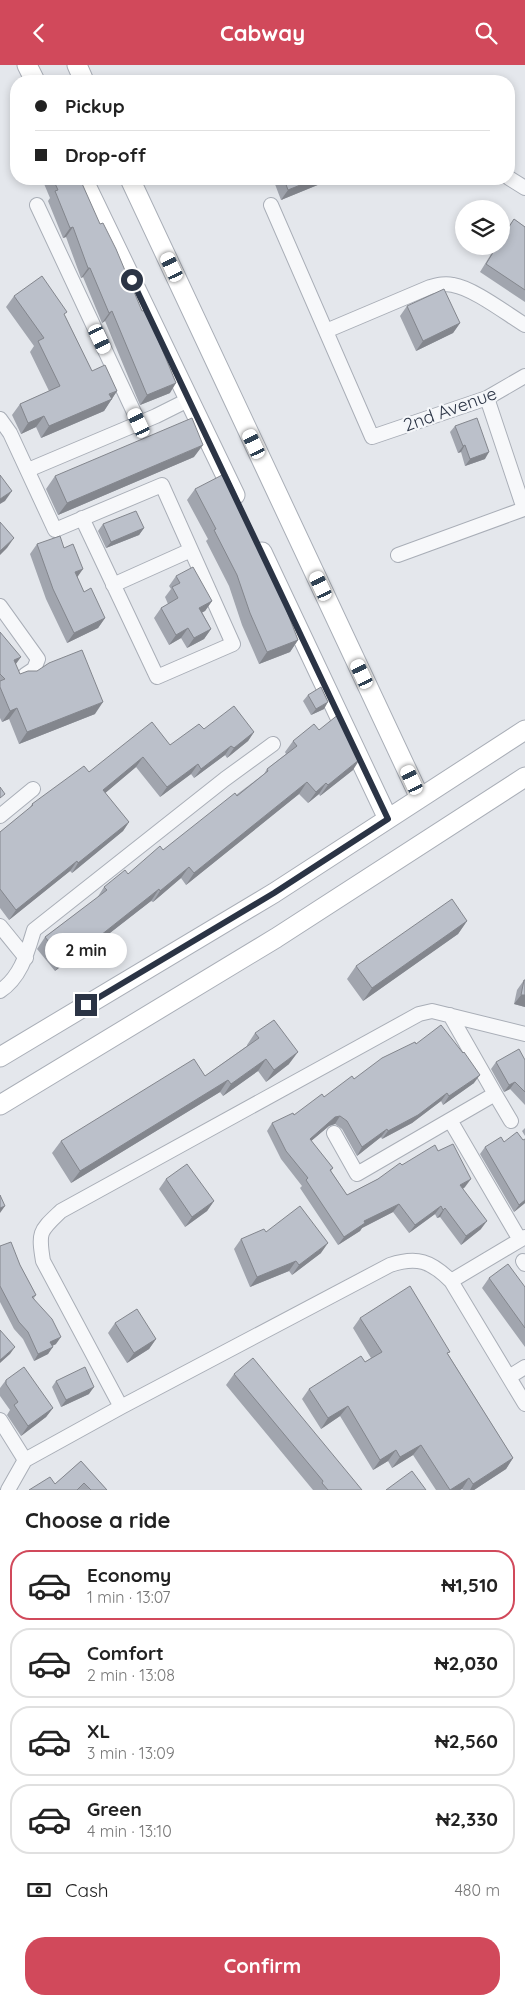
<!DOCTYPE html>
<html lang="en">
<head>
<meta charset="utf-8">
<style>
	body { margin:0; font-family:Quicksand,sans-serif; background:#f6f6f6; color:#222; height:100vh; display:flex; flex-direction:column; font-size:19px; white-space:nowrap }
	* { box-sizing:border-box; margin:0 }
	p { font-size:16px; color:#767676 }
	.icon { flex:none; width:28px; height:28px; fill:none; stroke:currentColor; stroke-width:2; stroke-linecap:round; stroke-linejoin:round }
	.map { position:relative; height:1425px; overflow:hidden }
	.sheet { display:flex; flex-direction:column; background:#fff; flex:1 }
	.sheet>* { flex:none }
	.top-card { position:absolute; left:10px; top:10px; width:505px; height:110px; border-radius:20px; box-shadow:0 2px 8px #0003; display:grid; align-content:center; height:110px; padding:0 25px; background:#fff }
	.tools { position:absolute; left:455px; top:135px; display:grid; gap:10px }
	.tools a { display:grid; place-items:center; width:55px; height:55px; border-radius:50%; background:#fff; box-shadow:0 2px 8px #0003; font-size:25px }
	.end { position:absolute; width:22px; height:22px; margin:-11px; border:6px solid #2b3445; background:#fff; box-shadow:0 0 0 2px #fff }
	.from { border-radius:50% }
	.bubble { position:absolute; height:35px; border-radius:18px; background:#fff; box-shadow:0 2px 8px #0003; font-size:16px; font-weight:800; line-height:35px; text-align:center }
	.car { position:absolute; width:15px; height:30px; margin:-15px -8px; border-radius:6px; box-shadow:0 0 4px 1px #0007; background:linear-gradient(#fff 24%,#345 0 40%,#fff 0 76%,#345 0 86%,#fff 0) }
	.top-card b { display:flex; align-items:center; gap:18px; height:48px; font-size:19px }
	.top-card b+b { border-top:1px solid #e0e0e0 }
	.top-card i { width:12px; height:12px; background:#222 }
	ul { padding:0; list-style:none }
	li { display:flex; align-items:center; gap:15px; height:70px; margin:0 10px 8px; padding:0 15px; border:2px solid #e0e0e0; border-radius:20px }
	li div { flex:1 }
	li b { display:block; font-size:19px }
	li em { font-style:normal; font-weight:800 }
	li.on { border-color:#d1495b }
	li>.icon { width:45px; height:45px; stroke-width:1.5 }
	h2 { padding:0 25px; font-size:22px; line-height:60px }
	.pay { display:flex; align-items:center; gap:12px; height:55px; padding:0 25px; font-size:19px }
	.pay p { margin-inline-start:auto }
	.primary-button { display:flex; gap:10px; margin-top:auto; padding:10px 25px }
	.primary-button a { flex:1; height:58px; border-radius:20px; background:#d1495b; color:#fff; font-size:20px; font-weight:800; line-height:58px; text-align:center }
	header { display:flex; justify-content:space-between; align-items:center; height:65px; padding:0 25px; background:#d1495b; color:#fff; font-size:22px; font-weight:800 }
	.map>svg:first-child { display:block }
</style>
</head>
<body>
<header><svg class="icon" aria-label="back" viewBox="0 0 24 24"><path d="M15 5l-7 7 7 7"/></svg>Cabway<svg class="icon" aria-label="search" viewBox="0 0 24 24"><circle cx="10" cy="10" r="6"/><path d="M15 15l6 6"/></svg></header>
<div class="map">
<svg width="525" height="1425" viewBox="0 0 525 1425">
	<rect width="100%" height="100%" fill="#e4e7ec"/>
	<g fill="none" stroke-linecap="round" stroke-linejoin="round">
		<defs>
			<path id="street" d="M509 113 525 123
				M37 140 139 358
				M271 140 372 372 487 333 525 311
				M326 266 430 222C438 220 445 218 453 220 473 223 507 249 525 260
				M0 354 10 368 55 465 162 420 233 579 157 612 82 453
				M28 405 156 351 190 334
				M398 490 524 444 487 333
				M113 520 191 485
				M0 541 38 594 34 604 25 610
				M0 751 33 724
				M0 861 26 893
				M0 926C21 912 27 888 34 865L225 714 273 679
				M450 950 495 1029 450 1055
				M495 1029 511 1056
				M334 1068 357 1109 450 1055 520 1175
				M523 1196 525 1199
				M451 1216 525 1172
				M509 1312 525 1302
				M121 1342 43 1196C38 1166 40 1166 61 1146L419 949 432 946 525 969
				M0 1355 25 1395
				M8 1425 25 1395 121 1342 390 1200C417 1191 431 1196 451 1216L525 1339"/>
			<path id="secondary" d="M27 0 35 16
				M77 0 84 16
				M83 114 235 430
				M130 114 420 733
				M262 487 388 754
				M0 992 274 828 525 665
				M0 1040 276 873 525 712"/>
		</defs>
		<!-- street casing -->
		<use href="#street" stroke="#a9aeb7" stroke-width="16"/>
		<!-- secondary casing -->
		<use href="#secondary" stroke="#a9aeb7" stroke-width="21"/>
		<!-- street -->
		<use href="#street" stroke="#f7f8fa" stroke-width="14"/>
		<!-- secondary -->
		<use href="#secondary" stroke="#fff" stroke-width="19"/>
	</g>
	<!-- wall -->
	<path fill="#a1a5ae" d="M42 114H80L170 328 140 340 105 256 102 258 83 212 81 213 66 172 63 173 48 136 50 133Z
		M273 114H324L320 119 281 135Z
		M514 154 525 162V237L480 207 496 181H501V173Z
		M14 231 65 251 92 306 117 326 104 346 41 373 36 362 21 369 12 350 20 339 49 326 30 287 34 281 6 242Z
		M407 241 460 258 453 268 416 286 400 251Z
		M455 361 485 394 465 401 461 387 458 388 450 367Z
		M194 392 58 450 46 424 55 411Z
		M195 424 298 575 290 587 259 599 242 560 229 521 206 476 208 474 187 435Z
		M103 459 144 463 139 470 106 483 98 466Z
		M37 479 64 483 84 527 105 553 98 563 67 578 46 534 30 489Z
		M176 511 212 536 205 546 202 547 211 564 204 574 187 583 181 573 169 580 154 553 161 543 168 539 165 532 171 524 169 521Z
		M0 567 20 609 95 649 19 679 9 654 2 657 0 653Z
		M308 630 324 644 311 650 303 636Z
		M204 664 254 667 248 676 227 693 225 690 194 713 191 709 160 732 136 702 105 728 129 757 123 766 72 808 70 806 9 855 0 843V767L29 744 32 739 89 707 170 680Z
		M293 676 353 705 320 731 319 729 308 738 299 729 186 820 181 813 153 837 151 836 88 885 86 882 55 906 37 884 45 872 97 833 104 822 128 809 163 785 264 709 267 704 286 689 285 687Z
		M467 856 458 869 363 936 347 914 356 901Z
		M524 915H525V942L514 939 517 925Z
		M255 968 289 999 266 1017 258 1006 223 1031 220 1027 71 1118 52 1088 61 1076 205 1011 247 981V980Z
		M416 979 474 1018 443 1040 441 1036 412 1058 382 1074 381 1072 357 1091 342 1064 335 1059 329 1061 311 1076 333 1103 331 1106 347 1130 378 1114 402 1100 438 1086 465 1122 463 1124 481 1164 461 1180 440 1152 437 1153 435 1149 409 1168 393 1147 362 1163 360 1166 338 1180 300 1123 302 1121 281 1094 267 1066 272 1058 294 1050 354 1014Z
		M525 995V1040L510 1024 504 1027 491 1004 496 997Z
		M525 1063V1071L522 1066Z
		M504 1077 525 1138 514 1147 480 1089 485 1082Z
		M166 1114 214 1136 207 1146 185 1162 159 1124Z
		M266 1167 321 1188 292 1210 289 1206 250 1222 234 1184 241 1174Z
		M0 1181 20 1200 36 1230 34 1233 56 1279 52 1281 48 1289 34 1296 23 1274 14 1264 0 1237Z
		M489 1213 525 1222V1282L482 1223Z
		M360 1253 448 1289 513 1393 506 1404 474 1425H463L462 1424 460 1425H436L413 1390 392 1403 388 1396 373 1405 340 1351 321 1364 302 1334 309 1324 365 1297 371 1293 353 1263Z
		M115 1258 156 1274 149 1284 127 1298 108 1268Z
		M234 1309 362 1425H313L226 1320Z
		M6 1315 53 1343 46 1352 21 1371 7 1350 10 1345 0 1331V1323Z
		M56 1316 89 1329 61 1342 52 1322Z
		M81 1396 107 1425H29L55 1419Z"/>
	<!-- shaded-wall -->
	<path fill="#83868d" d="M315 114H324L320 119 281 135 288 125Z
		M73 162 66 172 63 173 70 163Z
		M88 203H90L83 212 81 213Z
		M112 246 105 256 102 258 109 248Z
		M460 258 453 268 416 286 423 276Z
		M176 318 170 328 140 340 147 330Z
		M117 326 104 346 41 373 49 361Z
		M44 351 36 362 21 369 28 358Z
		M203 380 194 392 58 450 67 438Z
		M465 380 461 387 458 388 463 381Z
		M489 387 485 394 465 401 470 394Z
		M12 426 5 436 0 439V434Z
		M144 463 139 470 106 483 111 477Z
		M14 473 7 483 0 490V486Z
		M83 504 76 514 75 507Z
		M212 536 205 546 192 553 199 543Z
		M105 553 98 563 67 578 74 568Z
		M188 563 181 573 169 580 176 570Z
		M211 564 204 574 187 583 194 573Z
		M298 575 290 587 259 599 267 587Z
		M21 592 13 603 14 595Z
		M103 637 95 649 19 679 27 667Z
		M328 637 324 644 311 650 316 644Z
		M17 643 9 654 2 657 10 646Z
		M254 667 248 676 227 693 234 683Z
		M231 681 225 690 194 713 201 704Z
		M143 692 136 702 97 735 103 725Z
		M360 694 353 705 320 731 328 720Z
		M198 699 191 709 160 732 167 722Z
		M307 717 299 729 186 820 194 808Z
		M326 718 319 729 308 738 316 727Z
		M129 757 123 766 72 808 78 798Z
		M77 796 70 806 9 855 16 845Z
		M189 802 181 813 153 837 160 826Z
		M159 824 151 836 88 885 96 874Z
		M467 856 458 869 363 936 372 923Z
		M94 871 86 882 55 906 63 895Z
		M521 930H525V942L514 939Z
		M298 987 289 999 266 1017 274 1005Z
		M266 994 258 1006 223 1031 231 1019Z
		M480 1010 474 1018 443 1040 449 1031Z
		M228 1015 220 1027 71 1118 80 1106Z
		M515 1017 510 1024 504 1027 509 1020Z
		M447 1028 441 1036 412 1058 382 1074 388 1066Z
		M340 1051 335 1059 329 1061 304 1082 310 1074 335 1052Z
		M387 1064 381 1072 357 1091 362 1082Z
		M471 1114 465 1122 455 1128 460 1120Z
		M525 1135V1138L514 1147 519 1140Z
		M214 1136 207 1146 185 1162 192 1152Z
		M399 1139 393 1147 362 1163 360 1166 338 1180 344 1172 364 1156Z
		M5 1141 0 1148V1143Z
		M441 1141 435 1149 409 1168 415 1160Z
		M445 1143 440 1152 437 1153 443 1145Z
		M487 1156 481 1164 461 1180 466 1171Z
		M328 1178 321 1188 292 1210 299 1200Z
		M296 1196 289 1206 250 1222 257 1212Z
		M61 1272 56 1279 46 1284 50 1277Z
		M156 1274 149 1284 127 1298 134 1288Z
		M15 1282 10 1289 0 1298V1295Z
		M53 1282 48 1289 34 1296 38 1289Z
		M94 1322 89 1329 61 1342 66 1335Z
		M348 1341 340 1351 321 1364 328 1353Z
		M53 1343 46 1352 21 1371 28 1361Z
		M421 1380 413 1390 392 1403 400 1392Z
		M396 1385 388 1396 373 1405 380 1395Z
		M513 1393 506 1404 474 1425H470L473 1419Z
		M469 1413 462 1424 460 1425H450Z"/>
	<!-- building -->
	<path fill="#bbc0ca" stroke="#83868d" d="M53 114H80L100 159 103 158 116 184 142 246 146 245 148 250 176 318 147 330 112 246 109 248 90 203H88L73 162 70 163 55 126 58 125Z
		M284 114H315L288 125Z
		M514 154 525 162V225L486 199 497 181H501V174Z
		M42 211 67 247 64 249 92 306 105 300 117 326 109 329 112 334 49 361 44 351 28 358 20 339 60 321 38 276 44 273 14 231Z
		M444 224 460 258 423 276 407 241Z
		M192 353 203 380 67 438 55 411Z
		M477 353 489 387 470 394 465 380 463 381 455 361Z
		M226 408 268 497 298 575 267 587 250 548 237 510 214 465 216 464 195 424Z
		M0 410 12 426 0 434Z
		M136 446 144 463 111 477 103 459Z
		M0 457 14 473 0 486Z
		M60 471 64 483 73 479 83 504 75 507 84 527 91 523 105 553 74 568 53 524 37 479Z
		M193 502 212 536 199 543 211 564 194 573 188 563 176 570 161 543 178 533 172 522 180 518 176 511Z
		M0 567 21 592 14 595 20 609 28 606H37L49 598 82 585 103 637 27 667 17 643 10 646 0 622V616L5 614 0 609Z
		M321 622 328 637 316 644 308 630Z
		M234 641 254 667 234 683 231 681 201 704 198 699 167 722 143 692 103 725 129 757 78 798 77 796 16 845 0 824V767L33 740 32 739 84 701 89 707 152 657 170 680 199 659 204 664Z
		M339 649 360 694 328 720 326 718 316 727 307 717 194 808 189 802 160 826 159 824 96 874 94 871 63 895 45 872 107 825 104 822 125 805 128 809 160 781 163 785 235 728 237 731 268 706 267 704 297 681 293 676 314 659 319 665Z
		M0 722 5 729 0 733Z
		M452 834 467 856 372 923 356 901Z
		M524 915H525V930H521Z
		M274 955 298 987 274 1005 266 994 231 1019 228 1015 80 1106 61 1076 194 994 205 1011 259 973 255 968Z
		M441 960 463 988 464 987 480 1010 449 1031 447 1028 418 1050 388 1066 387 1064 362 1082 347 1056 340 1051 335 1052 310 1074 333 1103 330 1105 347 1130 378 1114 400 1098 402 1100 435 1080 438 1086 453 1079 471 1114 460 1120 487 1156 466 1171 445 1143 443 1145 441 1141 415 1160 399 1139 364 1156 365 1158 344 1172 306 1115 308 1113 286 1086 272 1058 293 1048 294 1050 322 1029 324 1032 352 1011 354 1014 382 993 415 977 416 979Z
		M519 984 525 995V1027L515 1017 509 1020 496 997Z
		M517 1067 523 1075 525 1074V1135L519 1140 485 1082 501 1072 504 1077Z
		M187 1099 214 1136 192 1152 166 1114Z
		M0 1130 5 1141 0 1143Z
		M300 1141 328 1178 299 1200 296 1196 257 1212 241 1174 264 1164 266 1167Z
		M11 1177 20 1200 36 1230 32 1232 52 1254 61 1272 50 1277 53 1282 38 1289 28 1267 19 1257 0 1221V1181Z
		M508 1199 525 1222V1263L489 1213Z
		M410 1221 450 1287 447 1288 513 1393 473 1419 469 1413 450 1425 421 1380 400 1392 396 1385 380 1395 348 1341 328 1353 309 1324 361 1291 365 1297 382 1287 360 1253Z
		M137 1244 156 1274 134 1288 115 1258Z
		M0 1265 15 1282 0 1295Z
		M253 1293 362 1425H328L322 1418 323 1416 234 1309Z
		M24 1302 53 1343 28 1361 14 1340 18 1337 6 1319V1315Z
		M85 1302 94 1322 66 1335 56 1316Z
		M81 1396 107 1425H91L84 1418 77 1425H29L50 1412 55 1419Z
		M412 1406 426 1425H386Z"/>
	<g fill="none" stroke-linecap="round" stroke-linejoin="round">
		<!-- route -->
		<path stroke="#2b3445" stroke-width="6" d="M86 940 274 828 388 754 132 215"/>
	</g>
	<g text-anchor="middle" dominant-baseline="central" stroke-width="4.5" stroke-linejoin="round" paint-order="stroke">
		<!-- street labels -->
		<g font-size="18" fill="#2b3445" stroke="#f4f6f9">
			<text transform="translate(450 344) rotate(-20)">2nd Avenue</text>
		</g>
	</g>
</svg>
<div class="tools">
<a><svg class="icon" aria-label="layers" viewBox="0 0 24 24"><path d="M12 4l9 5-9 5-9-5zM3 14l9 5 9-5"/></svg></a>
</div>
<i class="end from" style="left:132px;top:215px"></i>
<i class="end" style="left:86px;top:940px"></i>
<div class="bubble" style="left:45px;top:868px;width:82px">2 min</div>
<i class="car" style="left:172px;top:202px;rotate:335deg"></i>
<i class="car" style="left:100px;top:274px;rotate:155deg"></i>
<i class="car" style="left:139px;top:358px;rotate:335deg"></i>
<i class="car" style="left:254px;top:379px;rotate:335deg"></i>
<i class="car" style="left:321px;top:521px;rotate:335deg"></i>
<i class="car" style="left:362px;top:609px;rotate:335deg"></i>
<i class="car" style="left:412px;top:715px;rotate:335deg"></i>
<div class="top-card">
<b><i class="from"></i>Pickup</b>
<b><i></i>Drop-off</b>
</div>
</div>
<section class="sheet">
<h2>Choose a ride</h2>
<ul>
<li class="on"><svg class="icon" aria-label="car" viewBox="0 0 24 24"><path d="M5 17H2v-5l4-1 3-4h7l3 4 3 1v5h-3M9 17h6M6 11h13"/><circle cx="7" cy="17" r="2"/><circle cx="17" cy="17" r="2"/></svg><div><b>Economy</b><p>1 min · 13:07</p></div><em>₦1,510</em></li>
<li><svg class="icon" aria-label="car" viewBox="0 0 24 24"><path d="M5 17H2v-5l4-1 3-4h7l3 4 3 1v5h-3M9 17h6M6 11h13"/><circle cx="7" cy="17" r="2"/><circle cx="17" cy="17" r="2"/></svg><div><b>Comfort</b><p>2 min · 13:08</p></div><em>₦2,030</em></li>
<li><svg class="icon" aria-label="car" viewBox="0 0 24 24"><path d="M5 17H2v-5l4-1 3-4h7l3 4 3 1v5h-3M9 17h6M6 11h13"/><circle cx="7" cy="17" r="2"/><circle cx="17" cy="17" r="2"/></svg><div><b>XL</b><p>3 min · 13:09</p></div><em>₦2,560</em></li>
<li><svg class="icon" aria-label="car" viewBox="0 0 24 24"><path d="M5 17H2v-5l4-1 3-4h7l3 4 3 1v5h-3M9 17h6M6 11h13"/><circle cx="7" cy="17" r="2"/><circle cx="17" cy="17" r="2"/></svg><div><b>Green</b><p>4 min · 13:10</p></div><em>₦2,330</em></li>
</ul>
<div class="pay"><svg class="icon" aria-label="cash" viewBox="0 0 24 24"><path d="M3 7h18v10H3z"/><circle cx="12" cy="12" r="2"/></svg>Cash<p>480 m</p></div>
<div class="primary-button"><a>Confirm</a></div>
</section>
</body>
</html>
